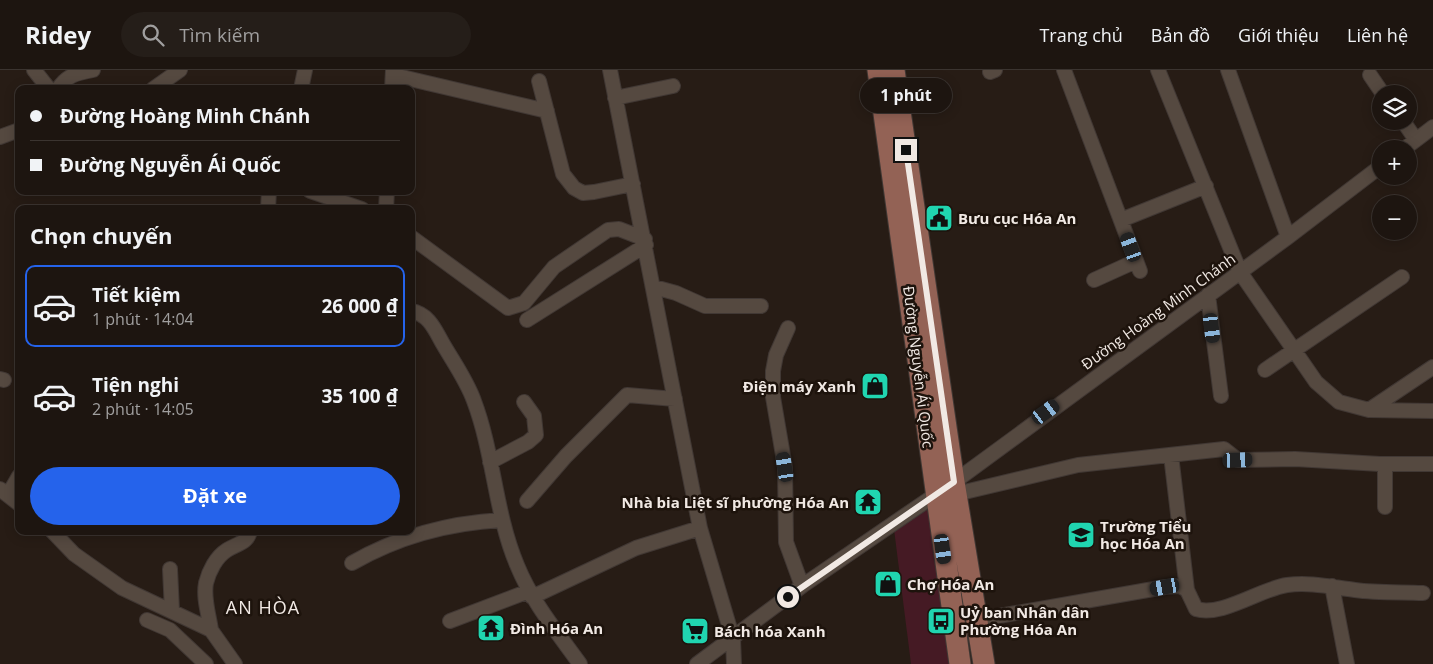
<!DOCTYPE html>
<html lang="vi">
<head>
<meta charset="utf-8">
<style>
	body { margin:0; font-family:"Open Sans",sans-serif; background:#251e19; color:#f1f3f6; height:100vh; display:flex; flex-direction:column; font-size:19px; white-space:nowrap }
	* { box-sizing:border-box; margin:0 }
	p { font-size:16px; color:#a09f9f }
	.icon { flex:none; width:28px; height:28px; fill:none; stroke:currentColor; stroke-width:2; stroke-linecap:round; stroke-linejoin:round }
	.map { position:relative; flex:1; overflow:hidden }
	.sheet { position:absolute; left:15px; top:135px; width:400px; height:330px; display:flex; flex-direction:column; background:#1d1510; border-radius:10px; box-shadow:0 2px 12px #0003,0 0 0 1px #3b3430 }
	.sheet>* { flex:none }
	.top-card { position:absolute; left:15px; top:15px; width:400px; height:110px; border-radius:10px; box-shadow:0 2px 12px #0003,0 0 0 1px #3b3430; display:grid; align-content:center; height:110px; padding:0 15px; background:#1d1510 }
	.controls { position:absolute; left:1372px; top:15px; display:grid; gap:10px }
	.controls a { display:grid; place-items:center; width:45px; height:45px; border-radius:50%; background:#1d1510; box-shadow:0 2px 12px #0003,0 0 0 1px #3b3430; font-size:25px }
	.end { position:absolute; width:22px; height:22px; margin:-11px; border:6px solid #f1e9e4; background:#111; box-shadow:0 0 0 2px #111 }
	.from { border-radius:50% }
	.bubble { position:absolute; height:35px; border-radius:18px; background:#1d1510; box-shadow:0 2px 12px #0003,0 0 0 1px #3b3430; font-size:16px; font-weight:700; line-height:35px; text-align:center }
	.car { position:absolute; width:15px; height:30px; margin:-15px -8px; border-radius:6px; box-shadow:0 0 4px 1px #0007; background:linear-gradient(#222 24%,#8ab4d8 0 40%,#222 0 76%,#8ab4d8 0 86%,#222 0) }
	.top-card b { display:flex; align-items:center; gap:18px; height:48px; font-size:19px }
	.top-card b+b { border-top:1px solid #3b3430 }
	.top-card i { width:12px; height:12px; background:#f1f3f6 }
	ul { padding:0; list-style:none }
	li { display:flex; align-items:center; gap:15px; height:82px; margin:0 10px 8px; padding:0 5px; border:2px solid transparent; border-radius:10px }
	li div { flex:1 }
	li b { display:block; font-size:19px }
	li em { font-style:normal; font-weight:700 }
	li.active { border-color:#2563eb }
	li>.icon { width:45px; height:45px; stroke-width:1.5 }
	h2 { padding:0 15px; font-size:22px; line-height:60px }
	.cta { display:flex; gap:10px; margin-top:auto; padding:10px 15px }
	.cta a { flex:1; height:58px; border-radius:30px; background:#2563eb; color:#fff; font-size:20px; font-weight:700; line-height:58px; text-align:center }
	header { display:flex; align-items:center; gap:30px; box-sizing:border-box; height:70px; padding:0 25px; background:#1d1510; border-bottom:1px solid #3b3430 }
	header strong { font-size:24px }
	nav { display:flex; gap:28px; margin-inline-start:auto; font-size:18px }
	.search { width:350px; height:45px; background:#251e19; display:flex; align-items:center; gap:12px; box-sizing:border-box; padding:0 18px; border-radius:28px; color:#a09f9f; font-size:19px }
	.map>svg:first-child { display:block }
</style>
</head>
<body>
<header>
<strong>Ridey</strong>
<div class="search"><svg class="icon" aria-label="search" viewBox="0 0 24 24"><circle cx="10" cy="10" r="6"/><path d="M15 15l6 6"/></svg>Tìm kiếm</div>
<nav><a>Trang chủ</a><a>Bản đồ</a><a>Giới thiệu</a><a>Liên hệ</a></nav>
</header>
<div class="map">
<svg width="1433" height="594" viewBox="0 0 1433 594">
	<rect width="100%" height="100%" fill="#271c15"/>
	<!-- green -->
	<path fill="#451a24" d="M930 434 953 594H911L894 459Z"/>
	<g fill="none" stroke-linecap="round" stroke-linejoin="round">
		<defs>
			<path id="minor" d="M34 0 49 19
				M610 0 700 458 733 569 734 594
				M1064 0 1140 201
				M1158 0 1240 202 1316 312 1339 332 1369 340 1433 341
				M1228 0 1288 167
				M990 2 995 0
				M393 5 547 41
				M1370 5 1383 24
				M539 11 563 104 574 118 583 123 594 122 633 114
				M58 19C67 5 77 3 93 0
				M153 19 180 0
				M301 19 305 0
				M392 19 393 0
				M615 28 673 16
				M1403 51 1416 70
				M0 67 19 60
				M1404 79 1433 57
				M310 121 362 139
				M268 139 269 121
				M386 139 387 121
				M1121 150 1206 116
				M411 167 508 238 524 233 554 197 608 160 619 159 645 169
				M1094 210 1136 191
				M654 217 676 223 705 236H761
				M1208 225 1221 326
				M411 241C429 244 435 260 443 274 454 293 467 311 474 331 494 384 495 443 517 495 532 532 557 562 580 594
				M527 250 646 175
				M788 258 776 285 773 301V327L785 397 786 472 802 516
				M1265 300 1402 207
				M0 309 4 310
				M1369 340 1433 297
				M1171 385 1187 520 1196 539C1222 547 1260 519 1287 515 1310 512 1331 517 1355 520 1377 523 1401 522 1423 523
				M490 392 528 372 536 365 534 346 524 332
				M1385 394V437
				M954 412 1288 167 1381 96
				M0 419 19 434
				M956 424 1078 395 1224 379 1238 390 1295 389 1380 394H1433
				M8 425 19 406
				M527 431 566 386 627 325 675 329
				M52 461 74 484 122 518 211 560 235 594
				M352 493C399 466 448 453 502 450
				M170 499 172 541
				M1332 516 1347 594
				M532 527 636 478 700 458
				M147 550 170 560 206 594
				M976 550 1165 517 1180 516 1187 520
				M450 551 529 521
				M211 560C209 545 203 528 206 513 209 501 216 487 227 480 236 474 248 473 250 461
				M697 594 802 516 935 425"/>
			<path id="primary" d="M878 0 960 594
				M894 0 954 412 984 594"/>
		</defs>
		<!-- minor casing -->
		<use href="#minor" stroke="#413834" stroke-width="16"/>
		<!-- primary casing -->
		<use href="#primary" stroke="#413834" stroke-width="23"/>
		<!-- minor -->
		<use href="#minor" stroke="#554940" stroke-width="14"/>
		<!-- primary -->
		<use href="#primary" stroke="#936255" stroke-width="21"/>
	</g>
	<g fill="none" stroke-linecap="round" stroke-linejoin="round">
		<!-- route -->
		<path stroke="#f1e9e4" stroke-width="6" d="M788 527 954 412 906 80"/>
	</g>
	<!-- icons -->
	<defs>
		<symbol id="civic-square" viewBox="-11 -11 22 22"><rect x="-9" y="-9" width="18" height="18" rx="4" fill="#20d5b0" stroke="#1d130c"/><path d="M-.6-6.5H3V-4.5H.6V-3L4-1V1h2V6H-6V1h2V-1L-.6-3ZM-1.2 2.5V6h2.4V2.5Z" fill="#111"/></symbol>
		<symbol id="shop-square" viewBox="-11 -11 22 22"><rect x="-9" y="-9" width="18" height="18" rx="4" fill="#20d5b0" stroke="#1d130c"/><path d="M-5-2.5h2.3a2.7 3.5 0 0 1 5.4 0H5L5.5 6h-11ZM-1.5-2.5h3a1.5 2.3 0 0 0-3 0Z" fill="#111"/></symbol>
		<symbol id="temple-square" viewBox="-11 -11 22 22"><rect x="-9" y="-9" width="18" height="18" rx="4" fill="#20d5b0" stroke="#1d130c"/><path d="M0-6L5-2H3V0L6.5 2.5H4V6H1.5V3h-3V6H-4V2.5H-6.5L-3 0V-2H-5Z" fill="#111"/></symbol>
		<symbol id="school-square" viewBox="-11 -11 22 22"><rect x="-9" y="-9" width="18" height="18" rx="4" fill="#20d5b0" stroke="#1d130c"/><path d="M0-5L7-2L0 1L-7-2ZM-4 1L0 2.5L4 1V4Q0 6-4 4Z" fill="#111"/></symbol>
		<symbol id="bus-square" viewBox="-11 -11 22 22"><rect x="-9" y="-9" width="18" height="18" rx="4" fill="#20d5b0" stroke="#1d130c"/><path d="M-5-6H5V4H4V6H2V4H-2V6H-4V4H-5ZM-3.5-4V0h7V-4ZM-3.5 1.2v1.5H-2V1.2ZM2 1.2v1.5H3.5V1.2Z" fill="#111"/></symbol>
		<symbol id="supermarket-square" viewBox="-11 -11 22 22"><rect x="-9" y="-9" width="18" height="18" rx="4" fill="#20d5b0" stroke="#1d130c"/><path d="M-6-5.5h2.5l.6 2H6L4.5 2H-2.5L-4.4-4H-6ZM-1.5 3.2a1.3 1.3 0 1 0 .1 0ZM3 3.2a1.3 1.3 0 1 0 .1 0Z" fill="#111"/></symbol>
	</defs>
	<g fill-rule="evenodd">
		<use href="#civic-square" x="923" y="132" width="32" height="32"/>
		<use href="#shop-square" x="859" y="300" width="32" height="32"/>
		<use href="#temple-square" x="852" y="416" width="32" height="32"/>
		<use href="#school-square" x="1065" y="449" width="32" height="32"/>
		<use href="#shop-square" x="872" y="498" width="32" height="32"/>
		<use href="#bus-square" x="925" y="535" width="32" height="32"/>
		<use href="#temple-square" x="475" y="542" width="32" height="32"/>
		<use href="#supermarket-square" x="679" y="545" width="32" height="32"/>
	</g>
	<g text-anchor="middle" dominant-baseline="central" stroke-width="5" stroke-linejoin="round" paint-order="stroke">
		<!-- poi labels -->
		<g font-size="15" font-weight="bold" fill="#f1e9e4" stroke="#1d130c" text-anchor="start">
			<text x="958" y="148">Bưu cục Hóa An</text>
			<text x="856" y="316" text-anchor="end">Điện máy Xanh</text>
			<text x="849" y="432" text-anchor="end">Nhà bia Liệt sĩ phường Hóa An</text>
			<text x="1100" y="456">Trường Tiểu<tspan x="1100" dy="17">học Hóa An</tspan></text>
			<text x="907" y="514">Chợ Hóa An</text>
			<text x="960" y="542">Uỷ ban Nhân dân<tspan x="960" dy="17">Phường Hóa An</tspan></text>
			<text x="510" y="558">Đình Hóa An</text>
			<text x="714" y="561">Bách hóa Xanh</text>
		</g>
		<!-- street labels -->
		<g font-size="15" fill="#f1e9e4" stroke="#1d130c">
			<text transform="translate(1158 241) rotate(-36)">Đường Hoàng Minh Chánh</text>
			<text transform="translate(919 297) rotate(83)">Đường Nguyễn Ái Quốc</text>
		</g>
		<!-- quarter labels -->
		<g font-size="18" letter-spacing="1" fill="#f1e9e4" stroke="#1d130c">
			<text x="263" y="537">AN HÒA</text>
		</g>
	</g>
</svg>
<div class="controls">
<a><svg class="icon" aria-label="layers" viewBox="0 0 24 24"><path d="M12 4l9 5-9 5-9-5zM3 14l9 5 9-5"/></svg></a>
<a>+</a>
<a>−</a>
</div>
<i class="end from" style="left:788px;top:527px"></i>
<i class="end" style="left:906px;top:80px"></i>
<div class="bubble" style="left:860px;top:8px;width:92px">1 phút</div>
<i class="car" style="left:1131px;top:177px;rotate:340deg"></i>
<i class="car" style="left:1212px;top:258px;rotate:173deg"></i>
<i class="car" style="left:1046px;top:342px;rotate:54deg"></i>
<i class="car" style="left:1238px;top:390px;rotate:88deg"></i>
<i class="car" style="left:785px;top:397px;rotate:351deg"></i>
<i class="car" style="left:943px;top:479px;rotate:172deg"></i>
<i class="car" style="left:1165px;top:517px;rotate:260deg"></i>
<div class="top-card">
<b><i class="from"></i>Đường Hoàng Minh Chánh</b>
<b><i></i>Đường Nguyễn Ái Quốc</b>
</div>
<section class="sheet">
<h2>Chọn chuyến</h2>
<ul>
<li class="active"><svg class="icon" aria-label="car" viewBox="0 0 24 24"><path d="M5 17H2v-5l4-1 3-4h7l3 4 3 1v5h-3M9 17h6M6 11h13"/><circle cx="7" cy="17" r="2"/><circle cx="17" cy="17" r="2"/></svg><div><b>Tiết kiệm</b><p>1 phút · 14:04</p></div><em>26 000 ₫</em></li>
<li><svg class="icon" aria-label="car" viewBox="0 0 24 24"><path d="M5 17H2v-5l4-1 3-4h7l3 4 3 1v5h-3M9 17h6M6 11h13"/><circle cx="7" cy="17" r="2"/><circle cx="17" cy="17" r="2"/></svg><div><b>Tiện nghi</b><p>2 phút · 14:05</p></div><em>35 100 ₫</em></li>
</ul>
<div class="cta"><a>Đặt xe</a></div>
</section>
</div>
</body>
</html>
